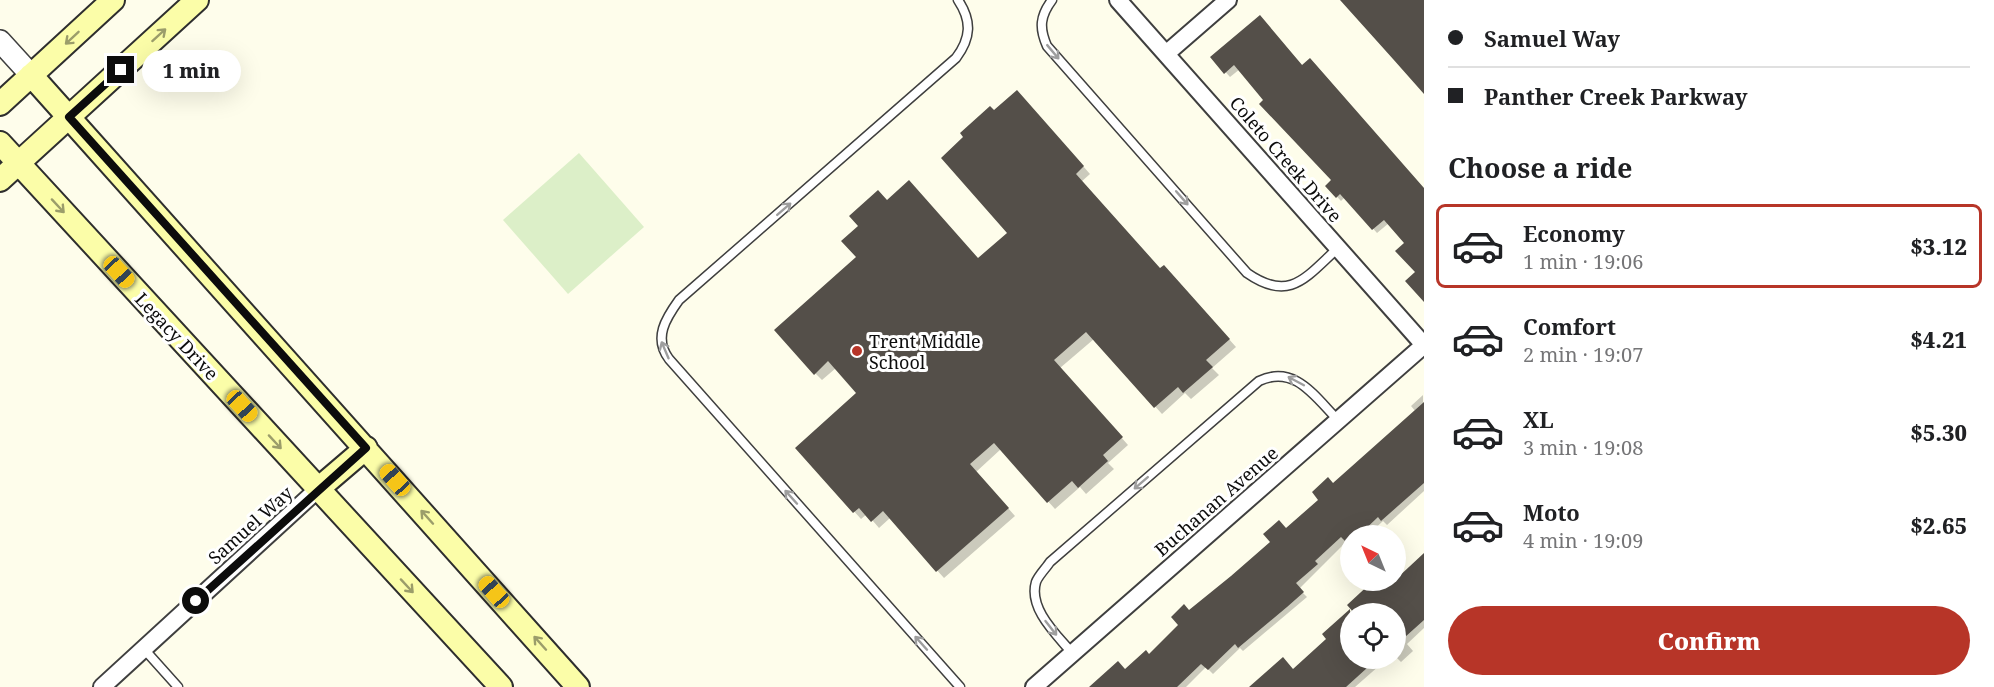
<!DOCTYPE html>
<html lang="en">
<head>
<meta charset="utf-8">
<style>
	body { margin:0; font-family:"Noto Serif",serif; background:#f2f2f2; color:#202124; height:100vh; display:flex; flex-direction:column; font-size:22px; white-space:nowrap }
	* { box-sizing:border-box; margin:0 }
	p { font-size:20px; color:#757577 }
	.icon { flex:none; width:33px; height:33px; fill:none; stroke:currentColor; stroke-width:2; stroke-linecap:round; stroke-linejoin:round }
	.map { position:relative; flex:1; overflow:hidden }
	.panel { display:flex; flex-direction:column; background:#fff; width:570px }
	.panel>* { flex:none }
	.banner { display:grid; align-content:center; height:132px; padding:0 24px; background:#fff }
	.needle { width:39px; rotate:317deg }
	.tools { position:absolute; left:1340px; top:525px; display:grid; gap:12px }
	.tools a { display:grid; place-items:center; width:66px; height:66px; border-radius:50%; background:#fff; box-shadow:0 6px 24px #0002; font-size:30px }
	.end { position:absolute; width:27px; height:27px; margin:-14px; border:8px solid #0c0c0c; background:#fff; box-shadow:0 0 0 3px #fff }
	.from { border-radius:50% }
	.bubble { position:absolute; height:42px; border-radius:21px; background:#fff; box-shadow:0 6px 24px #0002; font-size:20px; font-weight:800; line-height:42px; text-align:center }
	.car { position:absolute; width:18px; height:36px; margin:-18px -9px; border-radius:8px; box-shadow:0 0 4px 2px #0007; background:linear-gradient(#f5c518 24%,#345 0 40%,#f5c518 0 76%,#345 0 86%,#f5c518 0) }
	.banner b { display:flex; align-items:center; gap:21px; height:57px; font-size:22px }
	.banner b+b { border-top:2px solid #e0e0e0 }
	.banner i { width:15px; height:15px; background:#202124 }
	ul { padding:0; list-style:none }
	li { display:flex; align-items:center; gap:18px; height:84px; margin:0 12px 9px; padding:0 12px; border:3px solid transparent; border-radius:9px }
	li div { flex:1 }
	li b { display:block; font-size:22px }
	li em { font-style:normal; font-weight:800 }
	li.active { border-color:#b73528 }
	li>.icon { width:54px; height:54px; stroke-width:1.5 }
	h2 { padding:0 24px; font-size:27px; line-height:72px }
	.primary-button { display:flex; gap:12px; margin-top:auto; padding:12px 24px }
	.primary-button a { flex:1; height:69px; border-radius:36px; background:#b73528; color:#fff; font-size:24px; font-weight:800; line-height:69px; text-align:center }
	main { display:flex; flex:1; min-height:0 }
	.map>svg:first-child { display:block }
</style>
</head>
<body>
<main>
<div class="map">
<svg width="1424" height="687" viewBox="0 0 1424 687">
	<rect width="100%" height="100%" fill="#fefdeb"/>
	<!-- pitch -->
	<path fill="#dcefc8" d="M579 153 644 227 568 294 503 220Z"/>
	<!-- shadow -->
	<path fill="#0003" d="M1260 17 1303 66 1310 60 1315 64 1424 190V299L1407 281 1417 272 1397 251 1406 243 1389 223 1377 233 1345 197 1341 201 1327 186 1334 180 1261 104 1266 100 1240 69 1230 77 1212 57Z
		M1024 99 1090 174 1081 182 1160 270 1171 274 1236 347 1212 368 1219 375 1191 399 1185 393 1162 414 1094 339 1060 368 1128 445 1108 463 1114 469 1086 494 1080 487 1055 509 1001 449 976 472 1015 516 944 578 890 518 879 528 867 514 861 519 797 448 858 393 836 368 822 380 815 373 858 257 887 201 979 260 1009 233 994 112Z
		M1423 395 1424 491 1387 525 1383 521 1367 536H1350V544L1347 541 1299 589 1307 597 1243 651 1240 648 1213 674 1206 667 1186 687H1090L1126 671 1149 656 1180 625 1189 612 1287 530 1416 412 1411 406Z
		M1424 555V628L1407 644 1413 651 1401 662 1395 656V614H1350V658H1388L1355 687H1251L1293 670 1328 639 1324 634 1353 609 1395 580V574L1398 578Z"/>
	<!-- building -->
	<path fill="#544f49" d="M1340 0H1424V94L1393 59Z
		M1260 15 1302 65 1310 58 1424 188V302L1405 281 1415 272 1395 251 1404 243 1384 220 1372 230 1340 194 1336 198 1325 186 1331 180 1259 104 1263 100 1234 65 1224 74 1210 57Z
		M1017 90 1084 166 1076 174 1160 268 1164 265 1230 339 1206 360 1213 367 1183 393 1178 387 1154 408 1086 332 1054 360 1123 437 1103 455 1108 461 1078 488 1072 481 1047 503 994 443 970 464 1009 508 936 572 883 511 871 522 859 508 853 513 795 448 856 393 828 361 814 375 774 330 856 257 841 241 858 226 849 216 878 190 887 200 909 180 978 258 1007 233 941 158 963 137 960 133 990 106 994 110Z
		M1424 402V483L1381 521 1378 517 1358 536H1350L1348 544 1341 537 1315 561 1318 564 1296 583 1304 592 1287 607 1238 648 1235 644 1208 670 1201 664 1177 687H1089L1118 661 1125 669 1146 650 1149 654 1178 625 1171 617 1184 604 1189 610 1231 576 1270 542 1263 534 1279 520 1286 528 1318 500 1312 492 1328 477 1333 483Z
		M1424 553V620L1395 646V614H1355L1347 605 1374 580H1395Z
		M1350 609V658H1378L1346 687H1249L1283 657 1293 669 1326 639 1322 634Z"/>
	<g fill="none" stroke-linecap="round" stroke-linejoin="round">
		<defs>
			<path id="service" d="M958 0C972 21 971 38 956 58L679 300C666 318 653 338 669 359L960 687
				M1052 0C1040 16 1039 28 1047 46L1247 273C1290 303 1306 277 1338 248
				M144 649 178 687
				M1072 653C1058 636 1028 609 1036 582 1038 576 1046 568 1050 562L1259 381C1295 364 1315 397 1338 420"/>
			<path id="minor" d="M1118 0 1424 345
				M1167 53 1228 0
				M102 687 318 489
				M1034 687 1424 345"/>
			<path id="tertiary" d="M0 41 31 75"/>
			<path id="secondary" d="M31 75 578 687
				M0 104 113 0
				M0 143 501 687
				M0 180 197 0
				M318 489 366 448"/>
		</defs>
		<!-- service casing -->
		<use href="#service" stroke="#3f3f3f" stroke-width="11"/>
		<!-- minor casing -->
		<use href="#minor" stroke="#3f3f3f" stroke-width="20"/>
		<!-- tertiary casing -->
		<use href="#tertiary" stroke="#3f3f3f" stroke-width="24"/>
		<!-- secondary casing -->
		<use href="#secondary" stroke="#2e2e2e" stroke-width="26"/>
		<!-- service -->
		<use href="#service" stroke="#fff" stroke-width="8"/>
		<!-- minor -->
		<use href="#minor" stroke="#fff" stroke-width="16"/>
		<!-- tertiary -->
		<use href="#tertiary" stroke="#fff" stroke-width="21"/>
		<!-- secondary -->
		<use href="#secondary" stroke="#fbfda8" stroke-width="22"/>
	</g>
	<!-- one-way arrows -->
	<defs><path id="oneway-shaft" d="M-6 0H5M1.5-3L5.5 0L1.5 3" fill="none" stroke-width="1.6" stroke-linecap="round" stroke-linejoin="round" transform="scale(1.5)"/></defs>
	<g stroke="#9b9d6a">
		<use href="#oneway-shaft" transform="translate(159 35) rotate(-42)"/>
		<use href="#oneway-shaft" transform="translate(72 38) rotate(137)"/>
		<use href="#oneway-shaft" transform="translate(58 206) rotate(47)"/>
		<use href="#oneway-shaft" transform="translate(275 442) rotate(47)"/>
		<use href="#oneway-shaft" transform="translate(427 517) rotate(-132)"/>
		<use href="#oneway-shaft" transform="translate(407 586) rotate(47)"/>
		<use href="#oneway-shaft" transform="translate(540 643) rotate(-132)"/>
	</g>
	<g stroke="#9e9e9e">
		<use href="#oneway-shaft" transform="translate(1053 52) rotate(50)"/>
		<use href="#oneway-shaft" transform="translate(1182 198) rotate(49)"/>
		<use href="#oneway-shaft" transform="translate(784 209) rotate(-41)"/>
		<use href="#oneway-shaft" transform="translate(665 350) rotate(-113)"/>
		<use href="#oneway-shaft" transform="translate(1296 381) rotate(-152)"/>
		<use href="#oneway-shaft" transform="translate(1141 483) rotate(139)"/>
		<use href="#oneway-shaft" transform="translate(791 497) rotate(-132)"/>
		<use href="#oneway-shaft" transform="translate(1051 628) rotate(52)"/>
		<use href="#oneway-shaft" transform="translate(921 643) rotate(-132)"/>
	</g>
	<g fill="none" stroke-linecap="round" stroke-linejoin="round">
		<!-- route -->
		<path stroke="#0c0c0c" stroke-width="8" d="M121 70 69 117 366 448 196 601"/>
	</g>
	<!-- markers -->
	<circle fill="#b73528" stroke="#fff" stroke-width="2" cx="857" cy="351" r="6"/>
	<g text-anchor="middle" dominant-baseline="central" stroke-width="6" stroke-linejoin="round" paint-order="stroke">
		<!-- street labels -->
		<g font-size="18" fill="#0c0c0c" stroke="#fff">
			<text transform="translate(1286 159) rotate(49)">Coleto Creek Drive</text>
			<text transform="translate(177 336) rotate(47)">Legacy Drive</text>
			<text transform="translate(1216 501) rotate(-41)">Buchanan Avenue</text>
			<text transform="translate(250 525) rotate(-42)">Samuel Way</text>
		</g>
		<!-- poi labels -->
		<g font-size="18" fill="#0c0c0c" stroke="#fff" text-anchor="start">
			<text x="869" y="341">Trent Middle<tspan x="869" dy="21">School</tspan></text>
		</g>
	</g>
</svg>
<div class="tools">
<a><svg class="needle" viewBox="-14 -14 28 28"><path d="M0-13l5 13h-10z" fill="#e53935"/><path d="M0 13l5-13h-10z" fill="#757577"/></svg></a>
<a><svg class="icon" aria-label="locate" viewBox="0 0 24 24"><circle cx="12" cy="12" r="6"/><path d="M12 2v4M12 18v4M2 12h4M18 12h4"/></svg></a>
</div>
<i class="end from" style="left:196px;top:601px"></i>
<i class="end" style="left:121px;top:70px"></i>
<div class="bubble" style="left:142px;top:50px;width:99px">1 min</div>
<i class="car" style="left:119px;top:272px;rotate:137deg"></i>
<i class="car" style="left:242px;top:406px;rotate:137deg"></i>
<i class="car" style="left:395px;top:480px;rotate:318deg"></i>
<i class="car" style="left:494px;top:592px;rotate:318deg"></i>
</div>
<section class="panel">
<div class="banner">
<b><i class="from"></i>Samuel Way</b>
<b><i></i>Panther Creek Parkway</b>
</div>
<h2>Choose a ride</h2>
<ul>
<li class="active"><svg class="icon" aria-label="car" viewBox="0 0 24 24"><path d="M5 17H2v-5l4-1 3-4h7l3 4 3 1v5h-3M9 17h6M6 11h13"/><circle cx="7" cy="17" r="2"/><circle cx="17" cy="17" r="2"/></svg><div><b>Economy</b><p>1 min · 19:06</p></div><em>$3.12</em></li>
<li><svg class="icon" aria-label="car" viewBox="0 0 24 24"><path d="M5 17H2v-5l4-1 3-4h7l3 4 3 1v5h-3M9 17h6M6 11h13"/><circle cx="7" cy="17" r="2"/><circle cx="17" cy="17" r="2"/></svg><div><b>Comfort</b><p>2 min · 19:07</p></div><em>$4.21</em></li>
<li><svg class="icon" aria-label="car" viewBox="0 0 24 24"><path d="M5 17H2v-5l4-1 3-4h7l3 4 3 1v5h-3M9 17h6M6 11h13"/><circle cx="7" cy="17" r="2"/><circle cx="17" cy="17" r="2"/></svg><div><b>XL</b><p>3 min · 19:08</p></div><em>$5.30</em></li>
<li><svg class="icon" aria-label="car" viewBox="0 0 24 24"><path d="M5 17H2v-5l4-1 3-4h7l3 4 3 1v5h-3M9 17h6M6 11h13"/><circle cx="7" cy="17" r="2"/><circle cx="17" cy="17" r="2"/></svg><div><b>Moto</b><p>4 min · 19:09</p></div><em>$2.65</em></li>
</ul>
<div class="primary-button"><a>Confirm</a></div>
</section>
</main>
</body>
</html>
